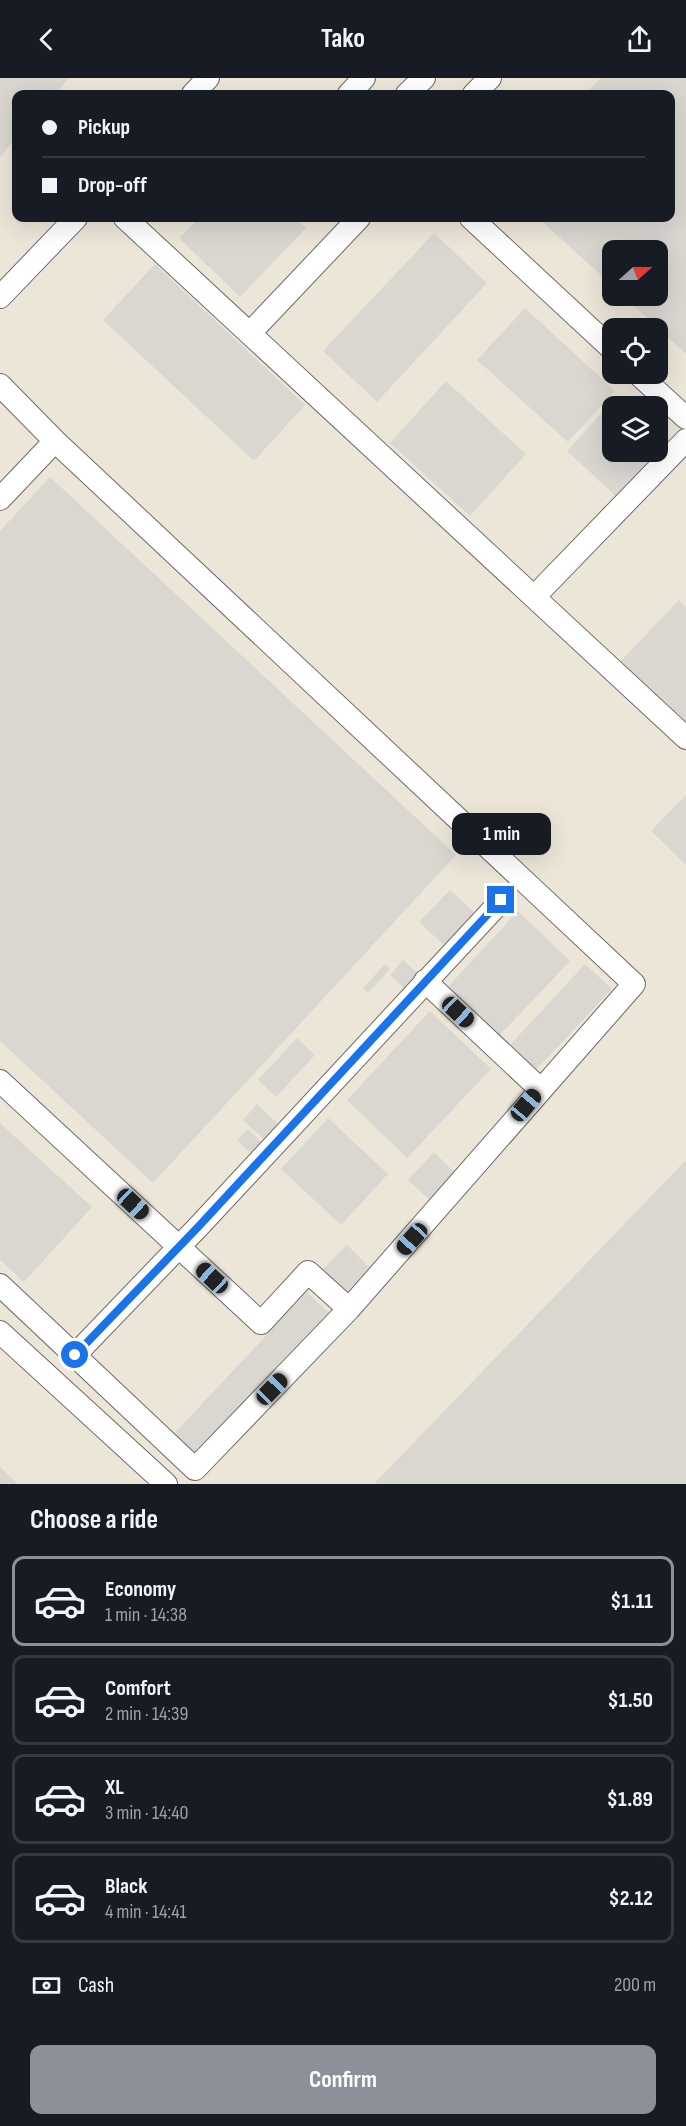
<!DOCTYPE html>
<html lang="en">
<head>
<meta charset="utf-8">
<style>
	body { margin:0; font-family:"Sofia Sans Condensed",sans-serif; background:#242831; color:#f1f3f6; height:100vh; display:flex; flex-direction:column; font-size:22px; white-space:nowrap }
	* { box-sizing:border-box; margin:0 }
	p { font-size:20px; color:#9ea1a6 }
	.icon { flex:none; width:33px; height:33px; fill:none; stroke:currentColor; stroke-width:2; stroke-linecap:round; stroke-linejoin:round }
	.map { position:relative; height:1406px; overflow:hidden }
	.drawer { display:flex; flex-direction:column; background:#171b24; flex:1 }
	.drawer>* { flex:none }
	.top-card { position:absolute; left:12px; top:12px; width:663px; height:132px; border-radius:12px; box-shadow:0 6px 24px #0002; display:grid; align-content:center; height:132px; padding:0 30px; background:#171b24 }
	.needle { width:39px; rotate:69deg }
	.buttons { position:absolute; left:602px; top:162px; display:grid; gap:12px }
	.buttons a { display:grid; place-items:center; width:66px; height:66px; border-radius:12px; background:#171b24; box-shadow:0 6px 24px #0002; font-size:30px }
	.end { position:absolute; width:27px; height:27px; margin:-14px; border:8px solid #1a73e8; background:#fff; box-shadow:0 0 0 3px #fff }
	.from { border-radius:50% }
	.bubble { position:absolute; height:42px; border-radius:12px; background:#171b24; box-shadow:0 6px 24px #0002; font-size:20px; font-weight:700; line-height:42px; text-align:center }
	.car { position:absolute; width:18px; height:36px; margin:-18px -9px; border-radius:8px; box-shadow:0 0 4px 2px #0007; background:linear-gradient(#222 24%,#8ab4d8 0 40%,#222 0 76%,#8ab4d8 0 86%,#222 0) }
	.top-card b { display:flex; align-items:center; gap:21px; height:57px; font-size:22px }
	.top-card b+b { border-top:2px solid #363941 }
	.top-card i { width:15px; height:15px; background:#f1f3f6 }
	ul { padding:0; list-style:none }
	li { display:flex; align-items:center; gap:18px; height:90px; margin:0 12px 9px; padding:0 18px; border:3px solid #363941; border-radius:12px }
	li div { flex:1 }
	li b { display:block; font-size:22px }
	li em { font-style:normal; font-weight:700 }
	li.on { border-color:#8c9099 }
	li>.icon { width:54px; height:54px; stroke-width:1.5 }
	h2 { padding:0 30px; font-size:27px; line-height:72px }
	.pay { display:flex; align-items:center; gap:15px; height:66px; padding:0 30px; font-size:22px }
	.pay p { margin-inline-start:auto }
	.cta { display:flex; gap:12px; margin-top:auto; padding:12px 30px }
	.cta a { flex:1; height:69px; border-radius:12px; background:#8c9099; color:#fff; font-size:24px; font-weight:700; line-height:69px; text-align:center }
	header { display:flex; justify-content:space-between; align-items:center; height:78px; padding:0 30px; background:#171b24; font-size:27px; font-weight:700 }
	.map>svg:first-child { display:block }
</style>
</head>
<body>
<header><svg class="icon" aria-label="back" viewBox="0 0 24 24"><path d="M15 5l-7 7 7 7"/></svg>Tako<svg class="icon" aria-label="share" viewBox="0 0 24 24"><path d="M12 15V3M7 8l5-5 5 5M5 13v7h14v-7"/></svg></header>
<div class="map">
<svg width="686" height="1406" viewBox="0 0 686 1406">
	<rect width="100%" height="100%" fill="#f6f3ed"/>
	<!-- built -->
	<path fill="#ece6d9" fill-rule="evenodd" d="M0 0H686V1406H0ZM16 16H670V140H16ZM612 172H657V218H612ZM612 250H657V296H612ZM612 328H657V374H612Z"/>
	<!-- building -->
	<path fill="#dad7d1" d="M0 0H69L55 16H16V60L0 79Z
		M601 0H686V276L623 218H657V172H612V207L538 140H670V16H586Z
		M199 140H295L306 150 240 219 179 160Z
		M434 155 487 205 377 324 323 273Z
		M155 186 305 327 254 383 103 242Z
		M525 230 615 313 568 364 477 282Z
		M446 303 526 376 470 438 390 365Z
		M614 321 623 328H612V374H657V360L668 371 621 423 567 373Z
		M50 399 456 777 153 1105 0 963V453Z
		M679 522 686 529V651L618 586Z
		M686 717V787L651 753Z
		M450 812 474 834 444 867 419 844Z
		M518 833 570 883 497 960 445 912Z
		M403 882 422 899 408 914 390 897Z
		M385 886 390 891 368 915 363 910Z
		M585 886 612 911 535 993 509 968Z
		M430 933 491 991 407 1080 347 1022Z
		M297 960 315 977 276 1019 258 1002Z
		M257 1026 281 1049 267 1064 243 1042Z
		M328 1040 388 1096 341 1147 281 1091Z
		M0 1045 92 1129 24 1204 0 1182Z
		M248 1051 263 1066 252 1076 237 1062Z
		M434 1074 458 1098 433 1125 408 1102Z
		M686 1082V1406H374Z
		M347 1167 370 1190 345 1215 322 1192Z
		M307 1214 335 1241 198 1387 169 1361Z
		M0 1389 18 1406H0Z"/>
	<g fill="none" stroke-linecap="round" stroke-linejoin="round">
		<defs>
			<path id="minor" d="M193 16 208 0
				M349 16 364 0
				M407 16 424 0
				M474 16 490 0
				M125 140 686 660
				M471 140 612 271
				M0 219 76 140
				M250 255 359 140
				M638 296 686 340
				M0 307 55 363 634 906 349 1231 195 1391 0 1207
				M0 421 55 363
				M534 519 686 362
				M425 903 540 1011
				M0 1003 261 1245 308 1194 349 1231
				M0 1254 166 1406
				M75 1277 199 1148 501 823"/>
		</defs>
		<!-- minor casing -->
		<use href="#minor" stroke="#6e6b66" stroke-width="24"/>
		<!-- minor -->
		<use href="#minor" stroke="#fff" stroke-width="22"/>
	</g>
	<g fill="none" stroke-linecap="round" stroke-linejoin="round">
		<!-- route -->
		<path stroke="#1a73e8" stroke-width="8" d="M75 1277 199 1148 501 822"/>
	</g>
</svg>
<div class="buttons">
<a><svg class="needle" viewBox="-14 -14 28 28"><path d="M0-13l5 13h-10z" fill="#e53935"/><path d="M0 13l5-13h-10z" fill="#9ea1a6"/></svg></a>
<a><svg class="icon" aria-label="locate" viewBox="0 0 24 24"><circle cx="12" cy="12" r="6"/><path d="M12 2v4M12 18v4M2 12h4M18 12h4"/></svg></a>
<a><svg class="icon" aria-label="layers" viewBox="0 0 24 24"><path d="M12 4l9 5-9 5-9-5zM3 14l9 5 9-5"/></svg></a>
</div>
<i class="end from" style="left:75px;top:1277px"></i>
<i class="end" style="left:501px;top:822px"></i>
<div class="bubble" style="left:452px;top:735px;width:99px">1 min</div>
<i class="car" style="left:458px;top:934px;rotate:133deg"></i>
<i class="car" style="left:526px;top:1027px;rotate:40deg"></i>
<i class="car" style="left:133px;top:1126px;rotate:133deg"></i>
<i class="car" style="left:412px;top:1161px;rotate:222deg"></i>
<i class="car" style="left:212px;top:1200px;rotate:313deg"></i>
<i class="car" style="left:272px;top:1311px;rotate:44deg"></i>
<div class="top-card">
<b><i class="from"></i>Pickup</b>
<b><i></i>Drop-off</b>
</div>
</div>
<section class="drawer">
<h2>Choose a ride</h2>
<ul>
<li class="on"><svg class="icon" aria-label="car" viewBox="0 0 24 24"><path d="M5 17H2v-5l4-1 3-4h7l3 4 3 1v5h-3M9 17h6M6 11h13"/><circle cx="7" cy="17" r="2"/><circle cx="17" cy="17" r="2"/></svg><div><b>Economy</b><p>1 min · 14:38</p></div><em>$1.11</em></li>
<li><svg class="icon" aria-label="car" viewBox="0 0 24 24"><path d="M5 17H2v-5l4-1 3-4h7l3 4 3 1v5h-3M9 17h6M6 11h13"/><circle cx="7" cy="17" r="2"/><circle cx="17" cy="17" r="2"/></svg><div><b>Comfort</b><p>2 min · 14:39</p></div><em>$1.50</em></li>
<li><svg class="icon" aria-label="car" viewBox="0 0 24 24"><path d="M5 17H2v-5l4-1 3-4h7l3 4 3 1v5h-3M9 17h6M6 11h13"/><circle cx="7" cy="17" r="2"/><circle cx="17" cy="17" r="2"/></svg><div><b>XL</b><p>3 min · 14:40</p></div><em>$1.89</em></li>
<li><svg class="icon" aria-label="car" viewBox="0 0 24 24"><path d="M5 17H2v-5l4-1 3-4h7l3 4 3 1v5h-3M9 17h6M6 11h13"/><circle cx="7" cy="17" r="2"/><circle cx="17" cy="17" r="2"/></svg><div><b>Black</b><p>4 min · 14:41</p></div><em>$2.12</em></li>
</ul>
<div class="pay"><svg class="icon" aria-label="cash" viewBox="0 0 24 24"><path d="M3 7h18v10H3z"/><circle cx="12" cy="12" r="2"/></svg>Cash<p>200 m</p></div>
<div class="cta"><a>Confirm</a></div>
</section>
</body>
</html>
